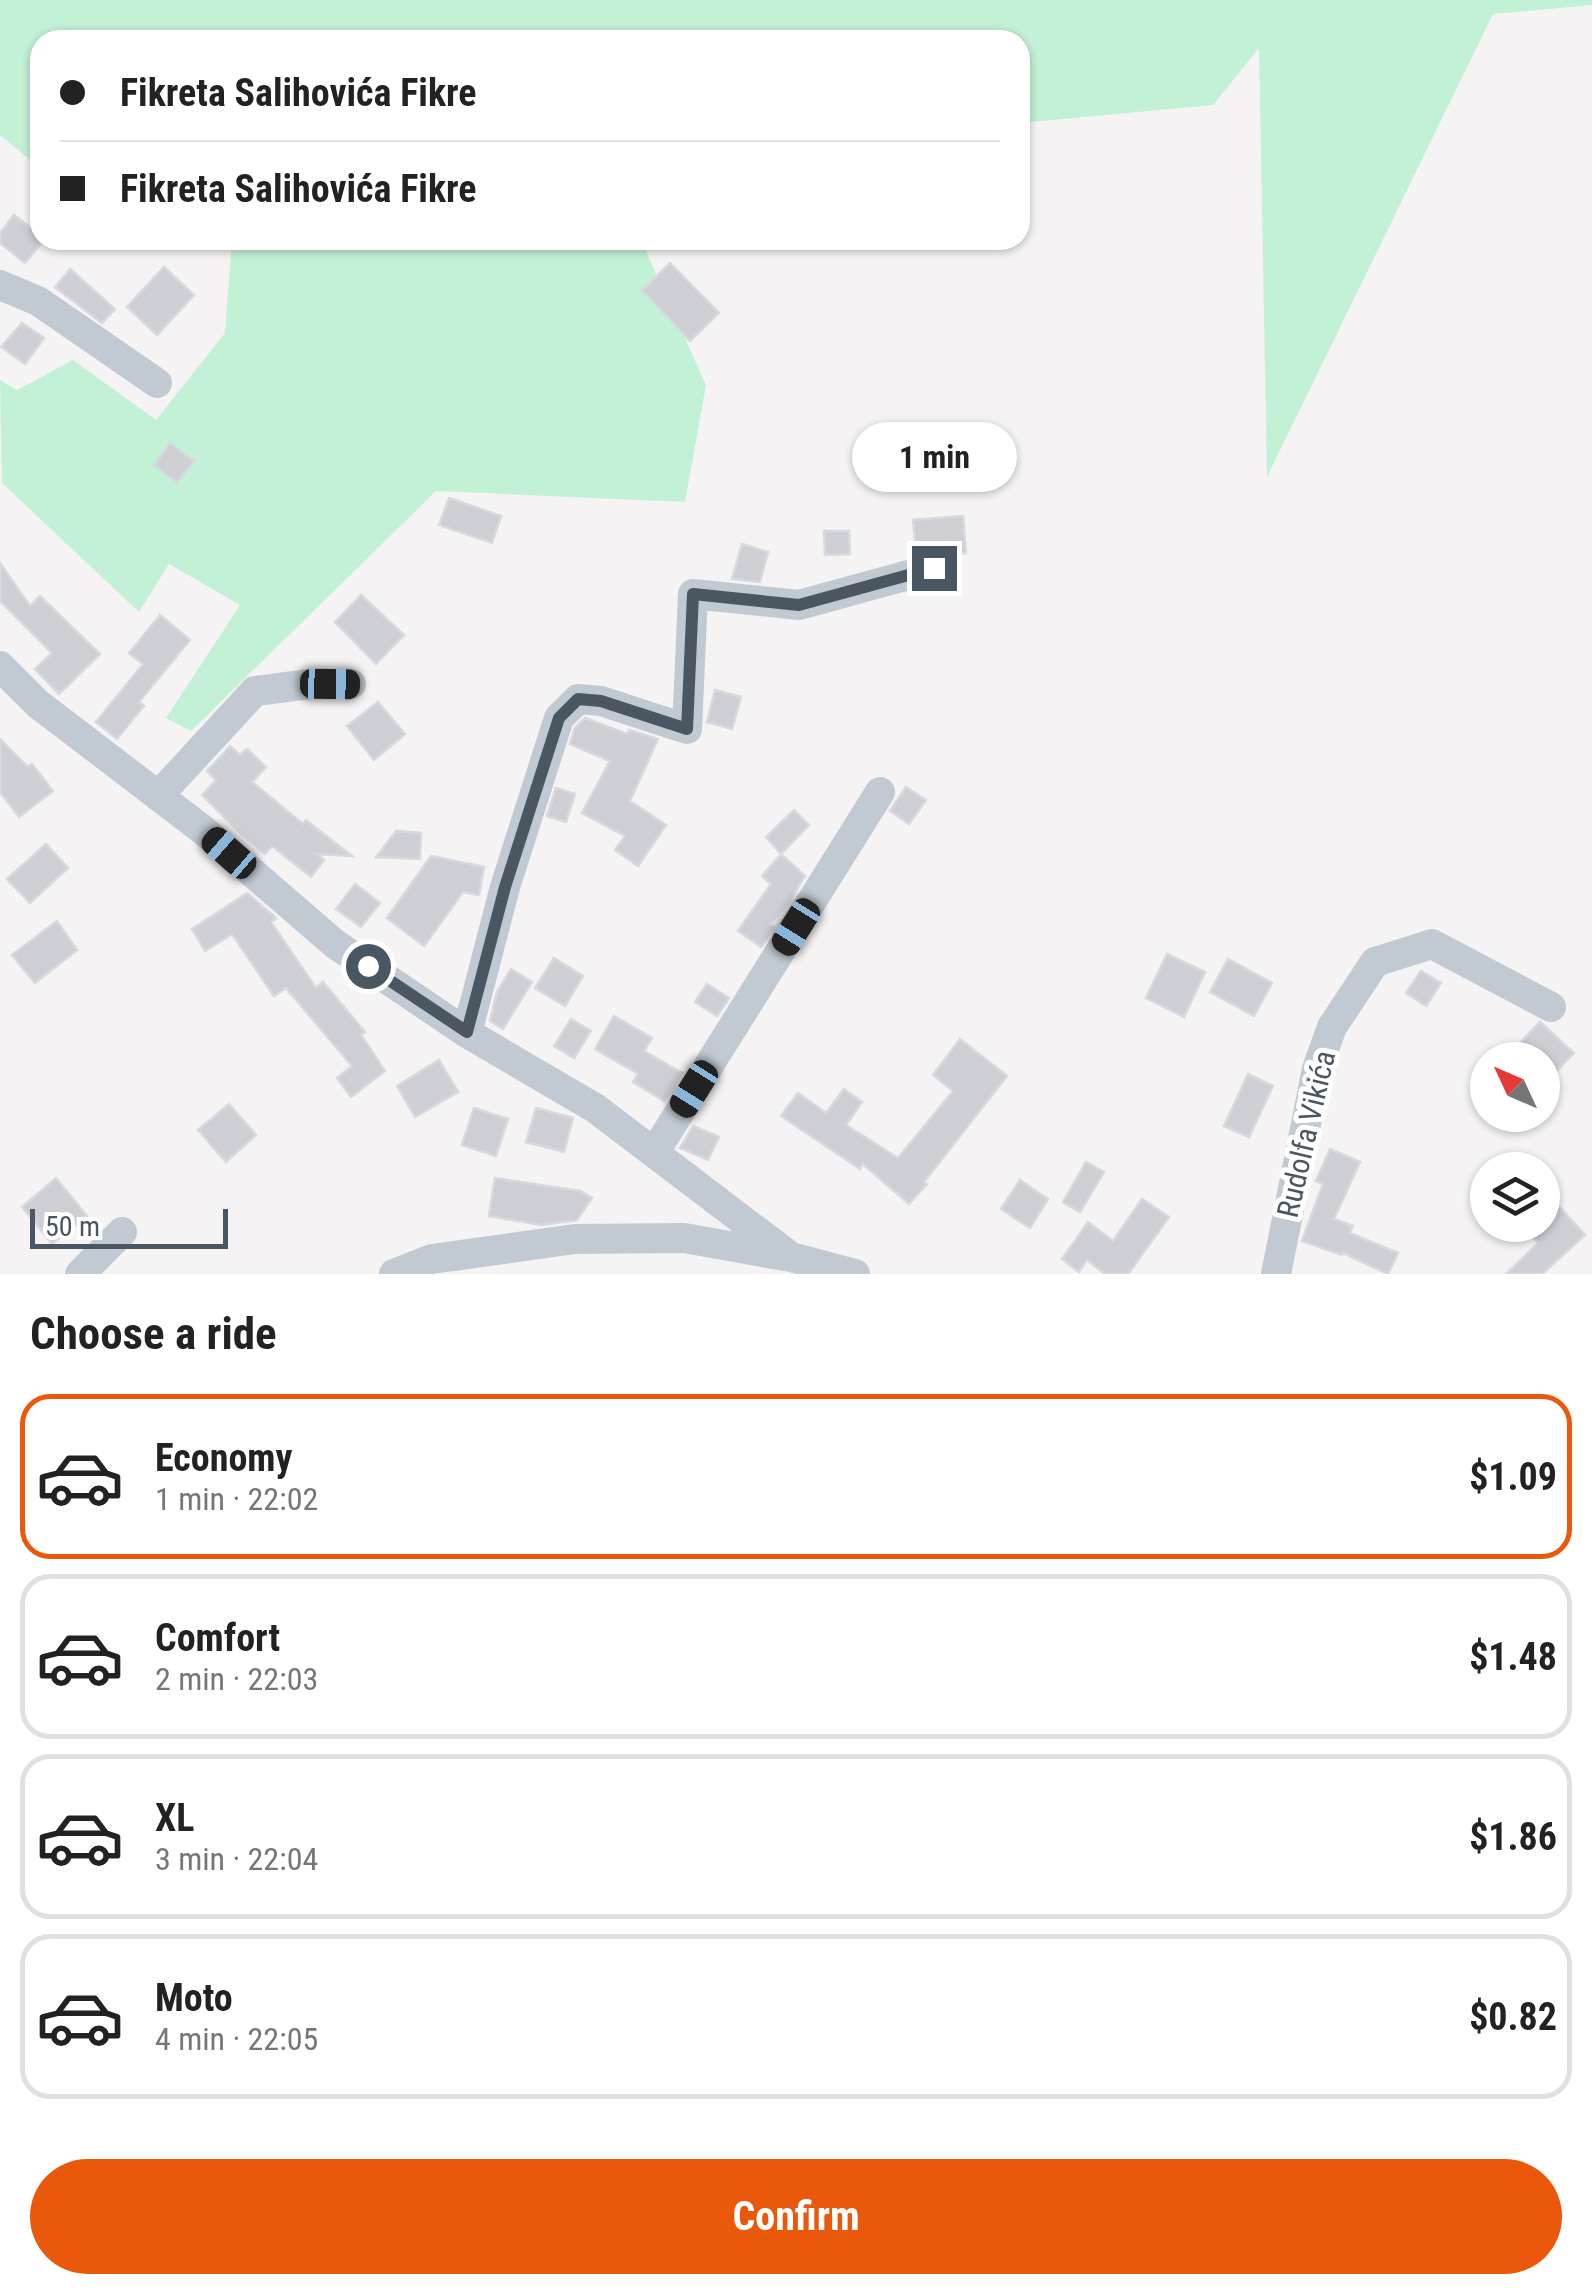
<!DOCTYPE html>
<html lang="en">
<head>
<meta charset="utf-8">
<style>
	body { margin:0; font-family:"Roboto Condensed",sans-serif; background:#f2f2f2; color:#222; height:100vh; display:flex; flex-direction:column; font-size:38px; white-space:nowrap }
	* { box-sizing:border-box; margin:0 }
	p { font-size:32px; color:#767676 }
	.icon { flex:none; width:55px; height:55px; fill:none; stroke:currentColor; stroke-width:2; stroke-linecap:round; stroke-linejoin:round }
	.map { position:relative; height:1274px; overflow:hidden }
	.sheet { display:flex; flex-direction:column; background:#fff; flex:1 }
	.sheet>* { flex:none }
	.guide { position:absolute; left:30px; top:30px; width:1000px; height:220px; border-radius:30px; box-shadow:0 2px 8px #0004; display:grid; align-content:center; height:220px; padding:0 30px; background:#fff }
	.needle { width:65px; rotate:314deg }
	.controls { position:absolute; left:1470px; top:1042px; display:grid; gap:20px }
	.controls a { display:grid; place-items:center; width:90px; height:90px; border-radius:50%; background:#fff; box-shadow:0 2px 8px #0004; font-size:50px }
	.scale { position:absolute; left:30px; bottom:25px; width:198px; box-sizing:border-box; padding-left:10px; border:5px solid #4a5661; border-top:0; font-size:28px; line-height:35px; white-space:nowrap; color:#4a5661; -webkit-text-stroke:8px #fff; paint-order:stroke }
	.end { position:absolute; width:45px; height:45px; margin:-22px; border:12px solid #4a5661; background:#fff; box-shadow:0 0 0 5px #fff }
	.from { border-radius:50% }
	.bubble { position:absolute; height:70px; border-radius:35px; background:#fff; box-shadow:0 2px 8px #0004; font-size:32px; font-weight:700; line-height:70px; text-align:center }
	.car { position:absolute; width:30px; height:60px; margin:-30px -15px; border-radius:12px; box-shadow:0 0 8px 2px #0007; background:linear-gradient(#222 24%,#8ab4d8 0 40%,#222 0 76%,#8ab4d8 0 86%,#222 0) }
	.guide b { display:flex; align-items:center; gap:35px; height:95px; font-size:38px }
	.guide b+b { border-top:2px solid #e0e0e0 }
	.guide i { width:25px; height:25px; background:#222 }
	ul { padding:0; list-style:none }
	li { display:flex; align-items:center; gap:30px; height:165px; margin:0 20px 15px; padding:0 10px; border:5px solid #e0e0e0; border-radius:30px }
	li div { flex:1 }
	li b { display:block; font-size:38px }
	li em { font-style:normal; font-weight:700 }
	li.active { border-color:#ea580c }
	li>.icon { width:90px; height:90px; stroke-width:1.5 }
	h2 { padding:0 30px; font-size:45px; line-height:120px }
	.cta { display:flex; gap:20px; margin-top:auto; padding:20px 30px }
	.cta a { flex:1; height:115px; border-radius:60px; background:#ea580c; color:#fff; font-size:40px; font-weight:700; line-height:115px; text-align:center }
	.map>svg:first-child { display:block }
</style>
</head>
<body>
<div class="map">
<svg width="1592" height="1274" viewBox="0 0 1592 1274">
	<rect width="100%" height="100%" fill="#f5f3f3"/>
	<!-- green -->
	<path fill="#c3f1d5" d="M0 0H1592V5L1493 14 1267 477 1259 48 1213 105 1020 123V40H40V168L0 135Z
		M232 240H641L706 385 685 502 436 491 191 731 166 718 240 605 169 564 139 612 2 483 0 380 17 390 73 360 156 420 225 333Z"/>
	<!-- building -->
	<path fill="#cdcfd5" stroke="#d7d9de" stroke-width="2.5" d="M14 215 40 235V240H44L25 263 0 243V233Z
		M670 263 719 313 690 341 642 290Z
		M164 267 194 295 157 335 127 307Z
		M70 269 115 309 102 323 55 287Z
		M22 323 44 338 25 364 1 347Z
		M170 443 194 461 177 483 154 465Z
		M449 498 501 516 492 543 439 525Z
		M963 516 966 553 947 554 940 550H930L916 553 913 520Z
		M824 531H849L850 554 825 555Z
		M742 544 768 552 760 582 732 579Z
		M0 563 30 606 40 596 100 654 59 694 35 669 52 653 0 601Z
		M361 595 404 635 376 664 335 622Z
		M160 615 190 640 139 702 144 706 117 739 96 722 143 664 129 653Z
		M715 690 741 697 732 729 707 722Z
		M378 702 405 734 374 760 347 726Z
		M585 718 627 734 629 730 658 739 630 801 666 825 638 866 615 850 625 836 582 813 610 761 570 744 575 728Z
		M0 739 28 767 32 764 53 791 19 817 0 792Z
		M230 746 240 755 247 749 266 767 252 782 303 824 306 820 352 856 317 854 324 860 311 877 272 846 265 854 239 832 202 795 216 780 207 771Z
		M906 787 926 800 909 824 890 811Z
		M556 788 575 794 566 822 547 816Z
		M794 810 809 825 781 854 766 837Z
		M396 831 421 833 420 859 376 857Z
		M46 844 68 868 30 903 7 879Z
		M781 854 805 876 787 905 770 924 774 927 761 947 738 931 771 884 762 876Z
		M431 856 484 867 479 895 463 892 424 946 387 918Z
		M355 884 380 903 361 927 336 909Z
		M247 893 274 916 276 919 271 922 316 988 323 982 365 1032 361 1035 385 1071 351 1097 337 1078 352 1066 286 988 274 996 232 934 205 951 192 929Z
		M57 921 77 950 35 983 12 955Z
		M1167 954 1205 972 1184 1017 1146 998Z
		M554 958 583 976 565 1006 535 988Z
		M1228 959 1272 983 1254 1016 1210 992Z
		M511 969 532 982 503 1029 490 1021 497 992Z
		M1421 971 1441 983 1426 1006 1406 993Z
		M707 984 729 998 717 1016 695 1002Z
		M614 1016 652 1038 644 1051 682 1073 664 1101 633 1082 638 1074 595 1049Z
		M571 1019 591 1031 574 1058 554 1046Z
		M1540 1022 1574 1053 1542 1086V1060H1523L1513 1050Z
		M960 1039 1007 1076 924 1182 927 1184 909 1204 863 1164 860 1169 781 1116 798 1093 826 1113 844 1089 862 1102 846 1125 898 1158 953 1091 933 1075Z
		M439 1060 458 1092 415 1117 397 1086Z
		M1248 1074 1273 1086 1249 1137 1224 1126Z
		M229 1104 256 1135 226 1162 198 1130Z
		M474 1108 508 1119 496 1156 462 1145Z
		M536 1108 573 1118 564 1152 526 1142Z
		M693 1126 719 1137 708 1160 680 1148Z
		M1330 1149 1360 1162 1334 1219 1353 1226 1350 1233 1398 1253 1388 1274 1343 1253 1342 1255 1302 1241 1323 1184 1316 1181Z
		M1086 1162 1104 1172 1080 1212 1063 1202Z
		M56 1178 87 1216 52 1244 22 1207Z
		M495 1178 580 1191 592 1198 577 1220 541 1225 489 1216Z
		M1020 1180 1048 1199 1030 1228 1001 1209Z
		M1142 1199 1169 1217 1128 1274H1105L1087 1260 1079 1272 1062 1259 1088 1222 1113 1241Z
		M1558 1205 1585 1235 1542 1274H1506L1538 1243 1528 1232 1536 1225H1542V1219Z"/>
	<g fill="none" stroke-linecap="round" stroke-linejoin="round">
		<!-- street -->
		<path stroke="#c1cad2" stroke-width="30" d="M0 285 38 301 157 383
			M0 666 38 704 203 830 335 944 467 1033 595 1108 791 1257 855 1274
			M158 796 255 691 310 684H351
			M467 1033 505 887 559 718 578 699 601 701 687 729 693 594 799 605 934 568
			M654 1153 880 792
			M80 1274 122 1232
			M394 1274 432 1259 575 1239 684 1238 785 1256
			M1276 1274 1317 1069 1332 1027 1375 962 1432 944 1551 1007"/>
	</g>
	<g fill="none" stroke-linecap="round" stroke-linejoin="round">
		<!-- route -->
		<path stroke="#4a5661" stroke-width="12" d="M368 966 467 1032 505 887 559 718 578 699 601 701 687 729 693 594 799 605 934 568"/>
	</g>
	<g text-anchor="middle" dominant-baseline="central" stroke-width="10" stroke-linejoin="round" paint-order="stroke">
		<!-- street labels -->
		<g font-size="30" fill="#4a5661" stroke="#fff">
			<text transform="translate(1306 1134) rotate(-77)">Rudolfa Vikića</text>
		</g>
	</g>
</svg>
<div class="controls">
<a><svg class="needle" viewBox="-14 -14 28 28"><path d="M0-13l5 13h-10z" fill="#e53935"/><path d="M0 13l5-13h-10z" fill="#767676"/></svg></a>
<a><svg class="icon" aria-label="layers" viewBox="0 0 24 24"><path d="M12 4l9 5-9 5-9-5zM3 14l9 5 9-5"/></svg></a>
</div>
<div class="scale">50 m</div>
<i class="end from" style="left:368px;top:966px"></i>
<i class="end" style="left:934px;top:568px"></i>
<div class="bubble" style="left:852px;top:422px;width:165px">1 min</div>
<i class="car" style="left:330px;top:684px;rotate:91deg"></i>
<i class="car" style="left:229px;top:853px;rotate:311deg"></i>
<i class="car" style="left:796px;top:927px;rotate:212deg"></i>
<i class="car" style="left:694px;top:1089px;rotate:212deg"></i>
<div class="guide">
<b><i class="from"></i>Fikreta Salihovića Fikre</b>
<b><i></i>Fikreta Salihovića Fikre</b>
</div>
</div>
<section class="sheet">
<h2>Choose a ride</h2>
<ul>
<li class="active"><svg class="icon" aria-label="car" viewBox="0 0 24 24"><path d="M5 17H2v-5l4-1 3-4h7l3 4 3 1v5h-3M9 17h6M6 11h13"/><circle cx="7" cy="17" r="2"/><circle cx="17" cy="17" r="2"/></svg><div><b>Economy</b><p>1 min · 22:02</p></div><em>$1.09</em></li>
<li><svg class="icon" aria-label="car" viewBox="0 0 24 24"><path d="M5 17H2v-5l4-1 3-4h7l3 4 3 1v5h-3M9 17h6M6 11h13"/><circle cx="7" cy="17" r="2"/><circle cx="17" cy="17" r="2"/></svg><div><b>Comfort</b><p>2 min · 22:03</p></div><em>$1.48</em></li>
<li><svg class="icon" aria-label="car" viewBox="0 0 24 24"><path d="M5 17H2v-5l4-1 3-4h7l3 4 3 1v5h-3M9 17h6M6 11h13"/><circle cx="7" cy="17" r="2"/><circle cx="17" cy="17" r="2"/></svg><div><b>XL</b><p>3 min · 22:04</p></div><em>$1.86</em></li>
<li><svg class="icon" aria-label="car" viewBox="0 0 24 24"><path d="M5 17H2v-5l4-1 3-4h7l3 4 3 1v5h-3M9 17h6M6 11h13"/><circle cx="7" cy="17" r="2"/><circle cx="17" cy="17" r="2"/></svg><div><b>Moto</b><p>4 min · 22:05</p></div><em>$0.82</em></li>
</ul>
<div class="cta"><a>Confirm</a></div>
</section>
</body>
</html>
